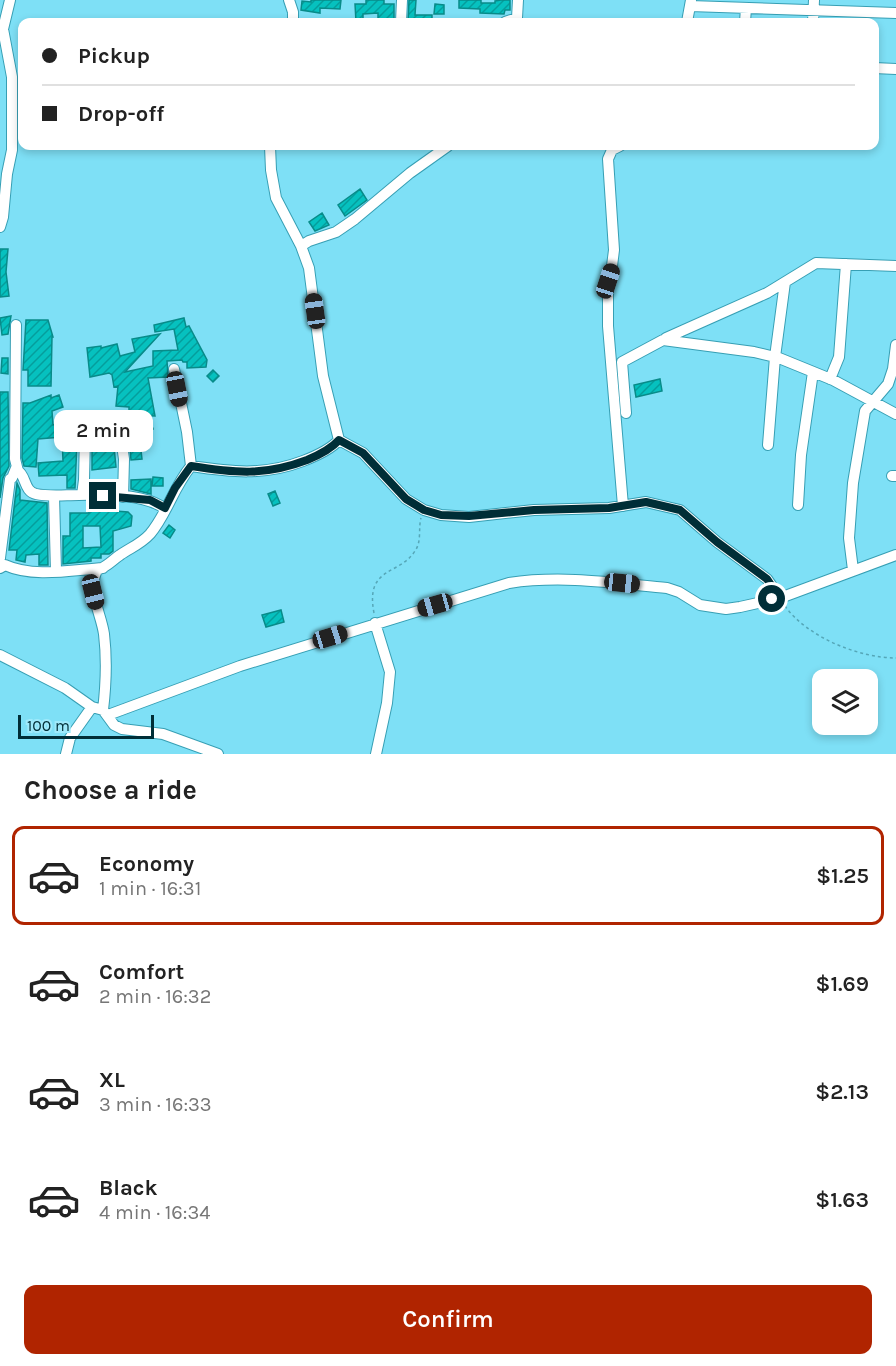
<!DOCTYPE html>
<html lang="en">
<head>
<meta charset="utf-8">
<style>
	body { margin:0; font-family:Karla,sans-serif; background:#f6f6f6; color:#222; height:100vh; display:flex; flex-direction:column; font-size:22px; white-space:nowrap }
	* { box-sizing:border-box; margin:0 }
	p { font-size:20px; color:#767676 }
	.icon { flex:none; width:33px; height:33px; fill:none; stroke:currentColor; stroke-width:2; stroke-linecap:round; stroke-linejoin:round }
	.map { position:relative; height:754px; overflow:hidden }
	.details { display:flex; flex-direction:column; background:#fff; flex:1 }
	.details>* { flex:none }
	.hud { position:absolute; left:18px; top:18px; width:861px; height:132px; border-radius:12px; box-shadow:0 3px 9px #0003; display:grid; align-content:center; height:132px; padding:0 24px; background:#fff }
	.tools { position:absolute; left:812px; top:669px; display:grid; gap:12px }
	.tools a { display:grid; place-items:center; width:66px; height:66px; border-radius:12px; background:#fff; box-shadow:0 3px 9px #0003; font-size:30px }
	.scale { position:absolute; left:18px; bottom:15px; width:136px; box-sizing:border-box; padding-left:6px; border:3px solid #002e37; border-top:0; font-size:16px; line-height:21px; white-space:nowrap; color:#002e37; -webkit-text-stroke:4px #9feafb; paint-order:stroke }
	.end { position:absolute; width:27px; height:27px; margin:-14px; border:8px solid #002e37; background:#fff; box-shadow:0 0 0 3px #fff }
	.from { border-radius:50% }
	.bubble { position:absolute; height:42px; border-radius:12px; background:#fff; box-shadow:0 3px 9px #0003; font-size:20px; font-weight:600; line-height:42px; text-align:center }
	.car { position:absolute; width:18px; height:36px; margin:-18px -9px; border-radius:8px; box-shadow:0 0 4px 2px #0007; background:linear-gradient(#222 24%,#8ab4d8 0 40%,#222 0 76%,#8ab4d8 0 86%,#222 0) }
	.hud b { display:flex; align-items:center; gap:21px; height:57px; font-size:22px }
	.hud b+b { border-top:2px solid #e0e0e0 }
	.hud i { width:15px; height:15px; background:#222 }
	ul { padding:0; list-style:none }
	li { display:flex; align-items:center; gap:18px; height:99px; margin:0 12px 9px; padding:0 12px; border:3px solid transparent; border-radius:12px }
	li div { flex:1 }
	li b { display:block; font-size:22px }
	li em { font-style:normal; font-weight:600 }
	li.on { border-color:#b02400 }
	li>.icon { width:54px; height:54px; stroke-width:1.5 }
	h2 { padding:0 24px; font-size:27px; line-height:72px }
	.action { display:flex; gap:12px; margin-top:auto; padding:12px 24px }
	.action a { flex:1; height:69px; border-radius:12px; background:#b02400; color:#fff; font-size:24px; font-weight:600; line-height:69px; text-align:center }
	.map>svg:first-child { display:block }
</style>
</head>
<body>
<div class="map">
<svg width="896" height="754" viewBox="0 0 896 754">
	<defs>
		<pattern id="building-hatch" width="6" height="6" patternUnits="userSpaceOnUse" patternTransform="scale(1.5)"><rect width="6" height="6" fill="#06c1bf"/><path d="M-1 1l2-2M0 6l6-6M5 7l2-2" fill="none" stroke="#059d9c"/></pattern>
	</defs>
	<rect width="100%" height="100%" fill="#7ee0f6"/>
	<!-- building -->
	<path fill="url(#building-hatch)" stroke="#088b89" stroke-width="1.5" fill-rule="evenodd" d="M311 0H341L340 9 320 8V13L301 10 302 1 311 2Z
		M366 0H384V4H394V22H378V13L363 14V22H356L355 4H366Z
		M409 0H416L415 15H432V22H408Z
		M459 0H481V3H495V1L501 0H510V10H505L504 14 480 13V9L459 8Z
		M435 4 444 5V14H434Z
		M360 189 367 200 345 216 338 205Z
		M322 213 329 225 315 231 309 222Z
		M0 249H8L6 272 9 296 0 297Z
		M11 316 8 334 2 335 0 318Z
		M184 318 186 327 189 326 207 360 206 367 187 368V362H183L182 360 167 361 168 377 148 378 155 416 129 415V407L116 406 118 386 114 387 112 375 109 373 90 377 87 348 101 346V348L117 344 120 356 135 352 132 339 160 334 125 372 153 366V351L178 350 174 329 155 332 154 325Z
		M26 320H48L53 337H52L51 386H28V370H23Z
		M2 358H8V374L1 373Z
		M213 370 219 376 213 382 207 376Z
		M660 379 662 391 636 397 634 385Z
		M0 392H8L9 466 3 478 0 498Z
		M51 395V398L59 395 63 407 52 411 53 425 73 423 76 442H77L75 488H67V475L39 476 38 463 63 461 62 437 38 439 36 467 24 466 22 458 23 403H30Z
		M89 412 92 421 83 424 80 416Z
		M113 413 115 421 94 424 93 421Z
		M152 426 153 429 139 433 142 459 131 460 128 428Z
		M113 436 116 467 92 470V440Z
		M153 477 163 478V486H152Z
		M151 479V494L131 489V480Z
		M92 480H116V488L91 487Z
		M17 483 20 490V500L47 503 48 565H39V554L26 555 25 562 16 560 17 550H9Z
		M275 491 280 503 273 506 268 494Z
		M89 502 115 503V511L128 512 132 516 131 526 113 531V551L109 554H101V558H91V561L63 564V536H70V513H89ZM83 526H100L101 547 83 548Z
		M169 525 175 530 170 538 163 533Z
		M281 610 284 622 266 627 262 615Z"/>
	<g fill="none" stroke-linecap="round" stroke-linejoin="round">
		<defs>
			<path id="minor" d="M289 0 293 12V22
				M690 6 896 13
				M401 22 402 0
				M505 22 517 18 518 0
				M687 22 691 0
				M745 22 746 8
				M813 22 814 0
				M874 68 896 69
				M620 146 612 150 608 159 614 250 612 266 608 281V326L623 506
				M0 227 3 217 7 174 12 150V77L3 29 10 0
				M301 246 309 241 336 232 355 219 410 173 448 146
				M16 325 15 459 18 471C26 475 24 492 36 494 50 497 65 495 79 495 102 494 147 494 165 509
				M666 338 767 293 816 263 896 266
				M830 379 839 357 846 264
				M626 413 622 362 663 340 754 352 779 358 833 380 896 414
				M339 440 363 453 406 499 424 510 441 515 469 517 534 510 609 508 646 502 680 510 717 542 767 579 780 598
				M768 445 775 357 785 282
				M191 466C231 472 264 476 303 461 316 456 330 450 339 440L323 376 309 268 301 246 276 198 271 170 270 146
				M892 476H896
				M82 495 84 480 85 435 87 432 117 428 120 431 124 459 123 497
				M54 496 56 571
				M798 505 801 455 813 372
				M0 558 10 479 12 478 16 468 18 471
				M0 568 5 565C33 578 72 570 103 568
				M853 570 849 538 853 483 865 411 888 384 893 369 896 345
				M375 623 390 672 387 703 376 754
				M0 655 65 688 92 707 103 710 114 725 122 729 163 734 218 754
				M103 710C106 685 107 659 104 634 101 613 87 591 97 570 107 567 111 561 120 555 130 548 141 544 150 534 167 514 173 488 191 466L187 432 174 369
				M108 715 240 666 509 583C562 575 614 583 667 588L679 592 700 605 726 609 740 607 780 598 896 555
				M66 754 70 738 92 707"/>
		</defs>
		<!-- minor casing -->
		<use href="#minor" stroke="#379fb4" stroke-width="12"/>
		<!-- path -->
		<path stroke="#55a7b8" stroke-width="1.5" stroke-dasharray="3 3" stroke-linecap="butt" d="M785 606C807 637 859 658 896 658
			M374 613C365 566 399 576 415 551 422 541 418 529 421 518"/>
		<!-- minor -->
		<use href="#minor" stroke="#fff" stroke-width="10"/>
	</g>
	<g fill="none" stroke-linecap="round" stroke-linejoin="round">
		<!-- route -->
		<path stroke="#002e37" stroke-width="8" d="M103 496 150 500 165 508 175 488 191 466C235 473 265 476 307 460 319 455 331 449 339 440L363 453 406 499 424 510 441 515 469 516 534 510 609 508 646 502 680 510 717 542 767 579 780 598 772 599"/>
	</g>
</svg>
<div class="tools">
<a><svg class="icon" aria-label="layers" viewBox="0 0 24 24"><path d="M12 4l9 5-9 5-9-5zM3 14l9 5 9-5"/></svg></a>
</div>
<div class="scale">100 m</div>
<i class="end from" style="left:772px;top:599px"></i>
<i class="end" style="left:103px;top:496px"></i>
<div class="bubble" style="left:54px;top:410px;width:99px">2 min</div>
<i class="car" style="left:608px;top:281px;rotate:18deg"></i>
<i class="car" style="left:315px;top:311px;rotate:352deg"></i>
<i class="car" style="left:177px;top:389px;rotate:169deg"></i>
<i class="car" style="left:622px;top:583px;rotate:96deg"></i>
<i class="car" style="left:93px;top:592px;rotate:166deg"></i>
<i class="car" style="left:435px;top:605px;rotate:254deg"></i>
<i class="car" style="left:330px;top:637px;rotate:73deg"></i>
<div class="hud">
<b><i class="from"></i>Pickup</b>
<b><i></i>Drop-off</b>
</div>
</div>
<section class="details">
<h2>Choose a ride</h2>
<ul>
<li class="on"><svg class="icon" aria-label="car" viewBox="0 0 24 24"><path d="M5 17H2v-5l4-1 3-4h7l3 4 3 1v5h-3M9 17h6M6 11h13"/><circle cx="7" cy="17" r="2"/><circle cx="17" cy="17" r="2"/></svg><div><b>Economy</b><p>1 min · 16:31</p></div><em>$1.25</em></li>
<li><svg class="icon" aria-label="car" viewBox="0 0 24 24"><path d="M5 17H2v-5l4-1 3-4h7l3 4 3 1v5h-3M9 17h6M6 11h13"/><circle cx="7" cy="17" r="2"/><circle cx="17" cy="17" r="2"/></svg><div><b>Comfort</b><p>2 min · 16:32</p></div><em>$1.69</em></li>
<li><svg class="icon" aria-label="car" viewBox="0 0 24 24"><path d="M5 17H2v-5l4-1 3-4h7l3 4 3 1v5h-3M9 17h6M6 11h13"/><circle cx="7" cy="17" r="2"/><circle cx="17" cy="17" r="2"/></svg><div><b>XL</b><p>3 min · 16:33</p></div><em>$2.13</em></li>
<li><svg class="icon" aria-label="car" viewBox="0 0 24 24"><path d="M5 17H2v-5l4-1 3-4h7l3 4 3 1v5h-3M9 17h6M6 11h13"/><circle cx="7" cy="17" r="2"/><circle cx="17" cy="17" r="2"/></svg><div><b>Black</b><p>4 min · 16:34</p></div><em>$1.63</em></li>
</ul>
<div class="action"><a>Confirm</a></div>
</section>
</body>
</html>
